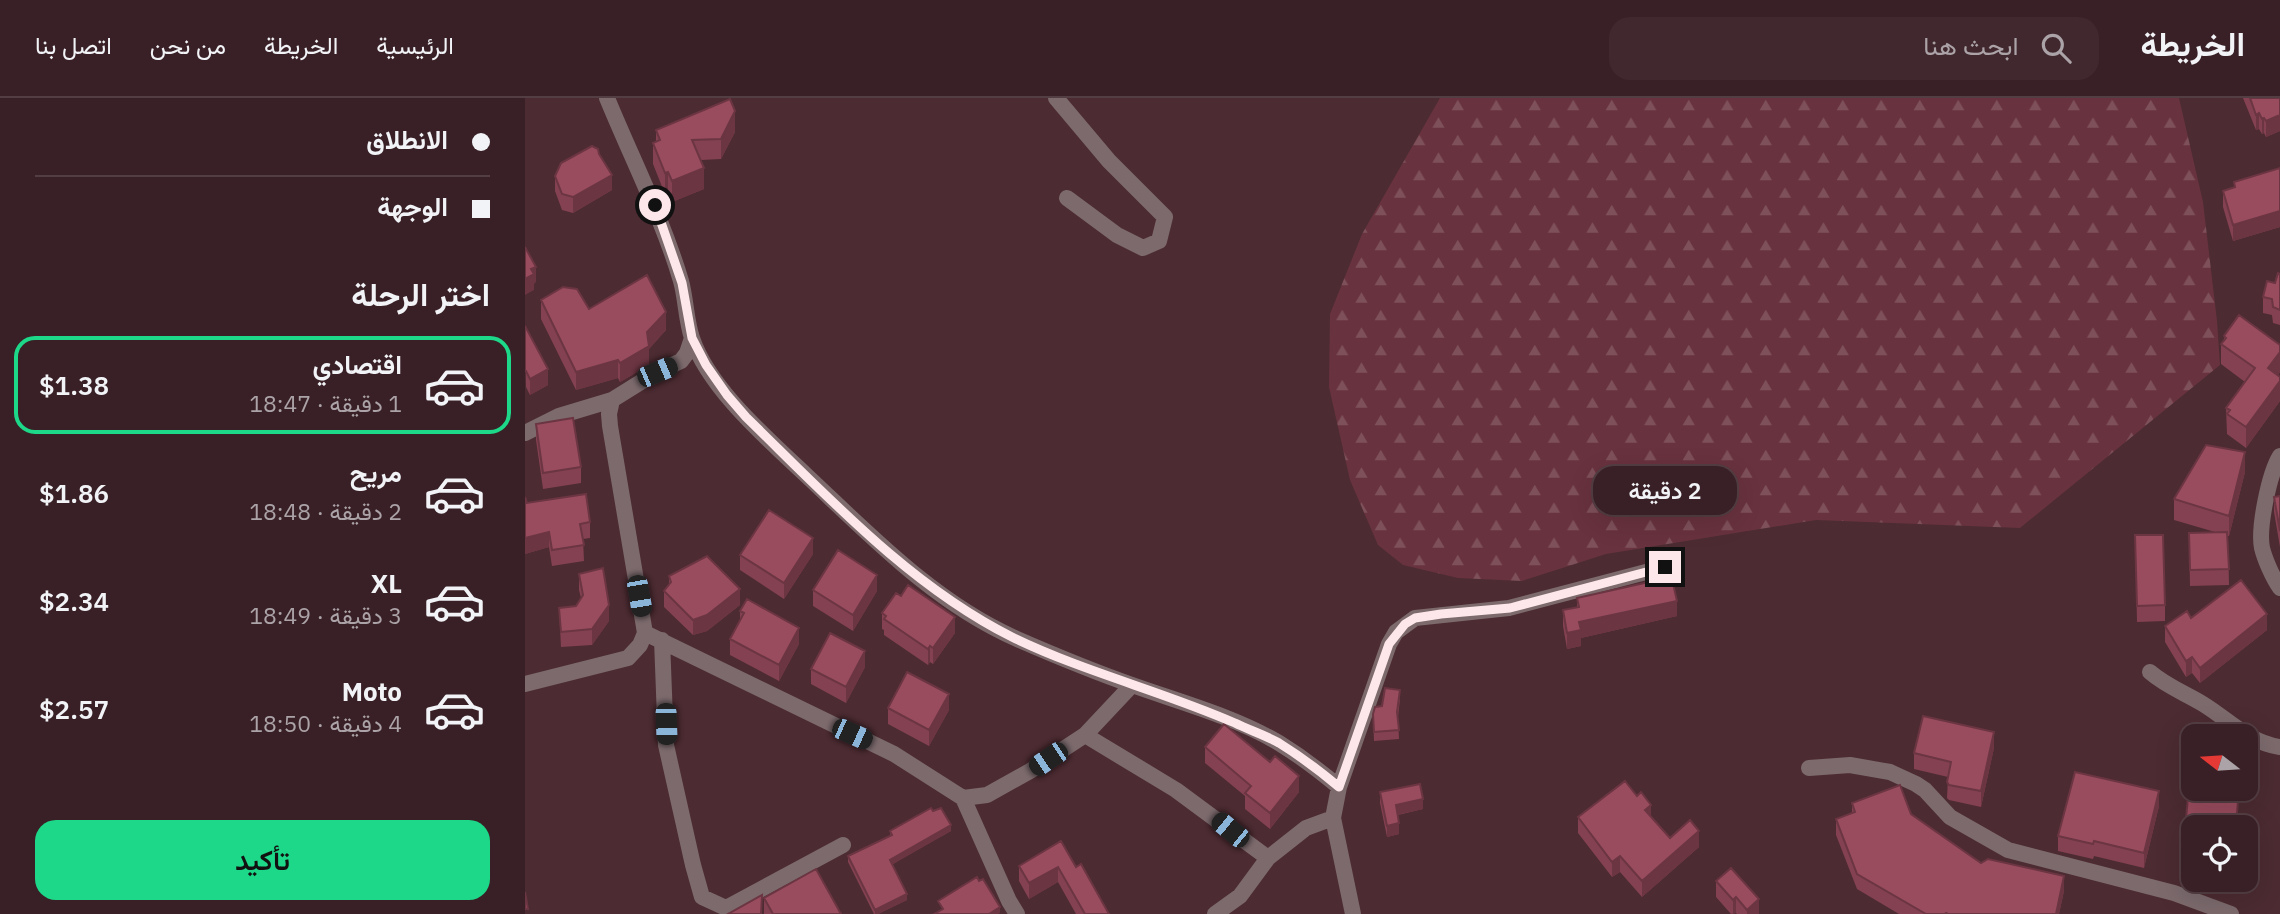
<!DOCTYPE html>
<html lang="ar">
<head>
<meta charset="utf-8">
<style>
	body { margin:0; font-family:"IBM Plex Sans",Vazirmatn,sans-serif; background:#40282e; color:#f1f3f6; direction:rtl; height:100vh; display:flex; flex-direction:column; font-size:26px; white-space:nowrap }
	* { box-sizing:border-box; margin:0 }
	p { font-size:23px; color:#aba3a7 }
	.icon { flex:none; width:38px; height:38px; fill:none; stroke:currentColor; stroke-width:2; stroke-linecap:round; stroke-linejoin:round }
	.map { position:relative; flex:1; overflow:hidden; direction:ltr }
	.sheet { display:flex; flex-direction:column; background:#392026; width:525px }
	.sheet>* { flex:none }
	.guide { display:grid; align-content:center; height:154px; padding:0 35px; background:#392026 }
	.needle { width:46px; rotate:287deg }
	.tools { position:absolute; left:1656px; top:626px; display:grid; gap:14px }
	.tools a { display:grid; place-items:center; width:77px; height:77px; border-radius:14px; background:#392026; box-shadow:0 7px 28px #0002,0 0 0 2px #533e43; font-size:35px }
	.end { position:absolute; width:32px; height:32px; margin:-16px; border:9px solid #fde7ea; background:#111; box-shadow:0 0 0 4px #111 }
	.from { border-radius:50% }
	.bubble { position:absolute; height:49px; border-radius:21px; background:#392026; box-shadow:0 7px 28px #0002,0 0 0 2px #533e43; font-size:23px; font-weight:600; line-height:49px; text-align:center; direction:rtl }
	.car { position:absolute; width:21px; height:42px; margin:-21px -10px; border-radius:9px; box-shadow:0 0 5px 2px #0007; background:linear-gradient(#222 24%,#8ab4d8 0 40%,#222 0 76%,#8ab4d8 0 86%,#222 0) }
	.guide b { display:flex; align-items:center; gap:24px; height:66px; font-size:26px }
	.guide b+b { border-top:2px solid #533e43 }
	.guide i { width:18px; height:18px; background:#f1f3f6 }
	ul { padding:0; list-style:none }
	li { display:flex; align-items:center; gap:21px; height:98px; margin:0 14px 10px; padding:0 21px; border:4px solid transparent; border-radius:21px }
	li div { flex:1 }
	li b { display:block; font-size:26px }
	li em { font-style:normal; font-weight:600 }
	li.on { border-color:#1dd888 }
	li>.icon { width:63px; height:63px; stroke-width:1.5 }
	h2 { padding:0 35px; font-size:32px; line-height:84px }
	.action { display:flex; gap:14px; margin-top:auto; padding:14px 35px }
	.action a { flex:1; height:80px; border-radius:21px; background:#1dd888; color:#111; font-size:28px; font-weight:600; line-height:80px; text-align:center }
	header { display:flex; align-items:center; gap:42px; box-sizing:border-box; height:98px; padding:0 35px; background:#392026; border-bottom:2px solid #533e43 }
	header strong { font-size:33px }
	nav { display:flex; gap:38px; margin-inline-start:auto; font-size:24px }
	.search { width:490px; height:63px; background:#40282e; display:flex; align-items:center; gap:18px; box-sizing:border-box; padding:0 24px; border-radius:21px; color:#aba3a7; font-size:26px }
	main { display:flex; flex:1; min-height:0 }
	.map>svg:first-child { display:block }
</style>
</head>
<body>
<header>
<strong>الخريطة</strong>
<div class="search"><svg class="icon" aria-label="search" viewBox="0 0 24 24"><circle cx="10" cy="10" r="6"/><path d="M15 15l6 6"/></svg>ابحث هنا</div>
<nav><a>الرئيسية</a><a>الخريطة</a><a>من نحن</a><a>اتصل بنا</a></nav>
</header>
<main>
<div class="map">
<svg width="1755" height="816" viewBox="0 0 1755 816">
	<defs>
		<pattern id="forest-firs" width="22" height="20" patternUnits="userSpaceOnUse" patternTransform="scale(1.75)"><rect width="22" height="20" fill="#68323e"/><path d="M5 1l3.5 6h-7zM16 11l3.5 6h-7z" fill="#7e505a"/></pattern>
	</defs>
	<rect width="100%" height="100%" fill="#4c2b32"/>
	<!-- forest -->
	<path fill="url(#forest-firs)" d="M915 0H1654L1678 104 1692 223 1695 267 1495 430 1291 422 1081 456 997 483 933 480 878 467 853 447 825 382 804 289 805 216 837 136Z"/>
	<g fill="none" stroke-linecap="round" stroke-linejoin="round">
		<!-- minor -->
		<path stroke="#7c6a6d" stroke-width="16" d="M82 0C107 61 137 119 156 183 161 201 161 222 167 240 184 291 244 342 282 378 346 438 410 505 492 541 531 558 570 574 610 588 658 605 710 619 754 645 775 658 795 673 814 689
			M531 0 584 63 640 119 634 143 618 150 592 137 542 100
			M0 335 34 318 87 302 132 274 156 263 162 255 167 240
			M1755 358C1744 376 1733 430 1737 450 1740 462 1748 480 1755 490
			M120 535 369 656 438 700 462 697 505 673 560 637 651 692 743 760
			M137 542 141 647 168 767 177 799 201 810 318 747
			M1625 574C1641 588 1660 595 1678 606 1704 622 1723 644 1755 649
			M0 586 103 560 115 547 120 535 85 328 84 316 87 302
			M560 637 607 587
			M1284 670 1325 667 1365 674 1391 686 1400 692 1425 719 1483 752 1649 795 1706 816
			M438 700 484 803 492 816
			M690 816 715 798 743 760 781 730 808 720
			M828 816 808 720 814 689 864 546 871 534 890 520 984 510 1140 469"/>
	</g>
	<!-- wall -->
	<path fill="#844151" d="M1718 0H1755V33L1741 39 1739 35 1737 36 1734 31 1731 32Z
		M131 32 210 34 196 61 176 62 179 91 147 104 143 94 140 96 128 66V45L131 44Z
		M74 56 87 92 48 115 37 112 30 93V78Z
		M1755 70V129L1708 143 1698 109V93L1709 90V84Z
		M1755 176V227L1748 225 1747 217 1738 215V199L1750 185Z
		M16 202 64 211 141 232 124 251V267L95 284 93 280 51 292 16 221Z
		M0 228 23 287 5 297 1 289Z
		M1699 238 1755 247V274L1753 277 1755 279V303L1721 350 1702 336 1701 310 1720 284 1696 266V246L1699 242Z
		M11 326 56 369V385L18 391 11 342Z
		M1720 374 1704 438H1703L1704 487 1665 488 1664 435 1690 434 1649 422V401Z
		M1755 398V449L1749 414V399Z
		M0 399 2 405 65 424V440L58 441 59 463 27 468 24 449 0 456Z
		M1610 437 1640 507V523L1612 524Z
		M288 456 259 501 215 472V457Z
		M54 476 84 523 67 547 36 549 34 510 51 508 56 500 54 492Z
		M144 478 215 507 182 533 168 537 139 509V493L144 487Z
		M1124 486 1152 518 1056 540V548L1042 551 1038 528V512L1052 509V500Z
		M288 492 352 493 328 533 288 508Z
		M215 513 274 546 254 583 205 557V541L215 523Z
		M357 515 430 535 408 566 405 564 403 567 359 537V532L357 531Z
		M1666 520 1742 532 1675 585 1667 575 1661 579 1640 544V528Z
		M340 569 321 605 286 586V571Z
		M875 601 873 619 874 641 849 643 848 616 857 608Z
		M363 610 424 612 404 648 363 626Z
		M680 649 774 694 745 731 720 711V698L680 665Z
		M1469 650 1456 709 1424 702 1422 700 1423 679 1389 671V655Z
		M855 694 898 711 873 717 874 736 862 739 855 705Z
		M1663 699 1713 718 1712 730H1668V759H1659V743Z
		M1327 705 1386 716 1456 765 1539 793 1534 816H1374L1332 791 1311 737V721L1327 715Z
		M1634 708 1619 770 1569 758 1568 761 1533 753V738Z
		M408 713 426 733 367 766 382 802 353 816H349L323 764V758L365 738V733Z
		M1053 719H1126L1145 740 1174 749 1117 799 1095 774 1087 779 1053 735Z
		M494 768 551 769 584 816H551L533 784 504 801 494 783Z
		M1191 783 1234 816H1212L1211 815 1206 816 1191 799Z
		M239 800 316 816H239Z"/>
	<!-- shaded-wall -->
	<path fill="#6b3542" d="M210 13V34L196 61V41Z
		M1734 15V31L1731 32V17Z
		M1755 17V33L1741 39V23Z
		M1739 20V35L1737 36V21Z
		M179 70V91L147 104V83Z
		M143 74V94L140 96V75Z
		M87 77V92L48 115V99Z
		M1755 113V129L1708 143V127Z
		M11 169V184L9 186V192L0 197V181L6 171Z
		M141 214V232L124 251V267L95 284V265Z
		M1755 254V274L1743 291V270Z
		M93 262V280L51 292V274Z
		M23 271V287L5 297V281Z
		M1755 283V303L1721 350V329Z
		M1720 354V374L1704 438V418Z
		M24 434V449L0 456V440Z
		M288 440V456L259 501V485Z
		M352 477V493L328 533V517Z
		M215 491V507L182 533 168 537V522Z
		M1152 503V518L1056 540V548L1042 551V535L1054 524Z
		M84 507V523L67 547V531Z
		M1742 516V532L1675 585V570Z
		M430 519V535L408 566V550Z
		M274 530V546L254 583V567Z
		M405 548V564L403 567V551Z
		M340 553V569L321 605V589Z
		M1667 559V575L1661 579V563Z
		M424 596V612L404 648V632Z
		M1469 634V650L1456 709V693Z
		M774 678V694L745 731V715Z
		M1634 693V708L1619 770V755Z
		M898 701V711L871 717V707Z
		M1126 707V723L1120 712Z
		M874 725V736L862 739V728Z
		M426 727V733L365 768V762Z
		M1174 733V749L1117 799V783Z
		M1095 758V774L1087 779V764Z
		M533 769V784L504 801V785Z
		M1539 778V793L1534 816H1531Z
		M382 796V802L353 816H350V812Z
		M1211 799V815L1208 816V802Z
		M1234 801V816H1222V812Z
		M475 809V815L473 816H464Z"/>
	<!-- building -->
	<path fill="#994c5e" stroke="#6b3542" stroke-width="2" d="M1725 0H1755V17L1741 23 1739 20 1737 21 1734 15 1731 17Z
		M205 1 210 13 196 41 167 42 179 70 147 83 143 74 140 75 128 45 135 42 131 32Z
		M67 48 73 51 74 56 87 77 48 99 37 96 30 78 36 65Z
		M1755 70V113L1708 127 1698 93 1710 89 1709 84Z
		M0 149 11 169 6 171 9 176 0 181Z
		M1753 175 1755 176V212L1748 209 1747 201 1738 199 1742 183 1750 185Z
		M122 177 141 214 122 234 124 248 95 265 93 262 51 274 16 202 38 189 52 191 64 211Z
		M1714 217 1755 247V254L1743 270 1755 279V283L1721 329 1702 316 1705 312 1701 310 1730 270 1696 246 1701 240 1699 238Z
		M0 228 23 271 5 281 1 273H0Z
		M48 320 56 369 18 375 11 326Z
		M1681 347 1720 354 1704 418 1649 401Z
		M61 396 65 424 55 426 59 447 27 452 24 434 0 440V399L2 405Z
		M1755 398V433L1749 399Z
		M244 412 288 440 259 485 215 457Z
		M1702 434 1704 471 1665 472 1664 435Z
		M1610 437H1638L1640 507 1612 508Z
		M313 452 352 477 328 517 288 492Z
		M182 458 215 491 182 517 168 522 139 493 146 484 144 478Z
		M78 470 84 507 67 531 36 534 34 510 51 508 58 497 54 476Z
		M1147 481 1152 503 1054 524 1056 532 1042 535 1038 512 1054 509 1052 500 1124 484V486Z
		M1716 482 1742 516 1675 570 1667 559 1661 563 1640 528 1662 513 1666 520Z
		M383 487 430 519 408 550 405 548 403 551 359 521 361 518 357 515 371 495 376 498Z
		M222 501 274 530 254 567 205 541 219 515 215 513Z
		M305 535 340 553 321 589 286 571Z
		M382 574 424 596 404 632 363 610Z
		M860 590 875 592 872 614 874 632 849 634 848 616 850 609 857 608Z
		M1398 618 1469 634 1456 693 1424 687 1422 684 1426 664 1389 655Z
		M699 626 745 664 750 658 774 678 745 715 720 695 726 688 680 649Z
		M1550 674 1634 693 1619 755 1569 743 1568 746 1533 738Z
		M1100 683 1112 698 1116 694 1126 707 1120 712 1145 740 1165 722 1174 733 1117 783 1095 758 1087 764 1053 719Z
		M895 686 898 701 871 707 874 725 862 728 855 694Z
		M1375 687 1386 716 1456 765 1463 761 1539 778 1531 816H1423L1421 815 1420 816H1401L1332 776 1311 721 1330 714 1327 705Z
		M1663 699 1713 702 1711 730 1688 728V730H1668V744L1659 743Z
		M406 710 408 713 416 710 426 727 365 762 382 796 350 812 323 758 367 737 365 733Z
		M536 743 551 769 556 766 584 816H560L533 769 504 785 494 768Z
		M1206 770 1234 801 1222 812 1211 799 1208 802 1191 783Z
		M291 771 316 816H248L239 800Z
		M452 779 454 783 458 781 475 809 464 816H409L418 811 413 803Z
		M0 794 3 811H0Z
		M237 797 236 816H203Z"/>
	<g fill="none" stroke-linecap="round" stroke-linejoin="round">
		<!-- route -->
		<path stroke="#fde7ea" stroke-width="9" d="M130 107 157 185 167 240 181 267 202 297 221 319C302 398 385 488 487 539 559 574 637 593 710 625 724 632 740 637 754 645 775 658 795 673 814 689L864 546 880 526 890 520 916 516 985 510 1140 469"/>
	</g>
</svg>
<div class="tools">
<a><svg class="needle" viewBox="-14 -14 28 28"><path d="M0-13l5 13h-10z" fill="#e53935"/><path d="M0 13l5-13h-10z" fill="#aba3a7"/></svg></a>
<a><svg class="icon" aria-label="locate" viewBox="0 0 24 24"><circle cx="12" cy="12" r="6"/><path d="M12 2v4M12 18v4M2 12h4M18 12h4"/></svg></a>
</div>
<i class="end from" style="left:130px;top:107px"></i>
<i class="end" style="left:1140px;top:469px"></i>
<div class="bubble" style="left:1068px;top:368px;width:144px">2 دقيقة</div>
<i class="car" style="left:132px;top:274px;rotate:67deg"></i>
<i class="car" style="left:114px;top:498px;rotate:170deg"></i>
<i class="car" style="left:141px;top:626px;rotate:178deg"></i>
<i class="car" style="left:327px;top:636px;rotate:114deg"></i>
<i class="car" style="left:523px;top:661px;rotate:236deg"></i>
<i class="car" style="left:705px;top:732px;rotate:309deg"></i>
</div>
<section class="sheet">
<div class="guide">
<b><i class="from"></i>الانطلاق</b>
<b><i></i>الوجهة</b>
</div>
<h2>اختر الرحلة</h2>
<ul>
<li class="on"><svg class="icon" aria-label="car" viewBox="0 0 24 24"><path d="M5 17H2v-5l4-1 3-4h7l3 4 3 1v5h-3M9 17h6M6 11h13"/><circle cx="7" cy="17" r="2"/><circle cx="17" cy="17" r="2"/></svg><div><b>اقتصادي</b><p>1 دقيقة · 18:47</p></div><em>$1.38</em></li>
<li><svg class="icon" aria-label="car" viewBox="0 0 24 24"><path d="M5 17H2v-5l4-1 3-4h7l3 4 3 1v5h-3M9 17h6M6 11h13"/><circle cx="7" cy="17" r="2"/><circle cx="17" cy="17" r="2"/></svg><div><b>مريح</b><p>2 دقيقة · 18:48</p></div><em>$1.86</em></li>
<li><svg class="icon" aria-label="car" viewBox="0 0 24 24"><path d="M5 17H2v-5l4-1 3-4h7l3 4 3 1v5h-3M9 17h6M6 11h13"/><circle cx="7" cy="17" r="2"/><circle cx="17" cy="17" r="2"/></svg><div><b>XL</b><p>3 دقيقة · 18:49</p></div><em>$2.34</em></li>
<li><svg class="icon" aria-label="car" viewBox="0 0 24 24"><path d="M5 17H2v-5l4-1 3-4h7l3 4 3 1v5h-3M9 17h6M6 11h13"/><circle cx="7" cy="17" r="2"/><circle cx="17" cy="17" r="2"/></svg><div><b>Moto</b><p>4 دقيقة · 18:50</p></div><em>$2.57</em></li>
</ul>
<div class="action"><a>تأكيد</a></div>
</section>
</main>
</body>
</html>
